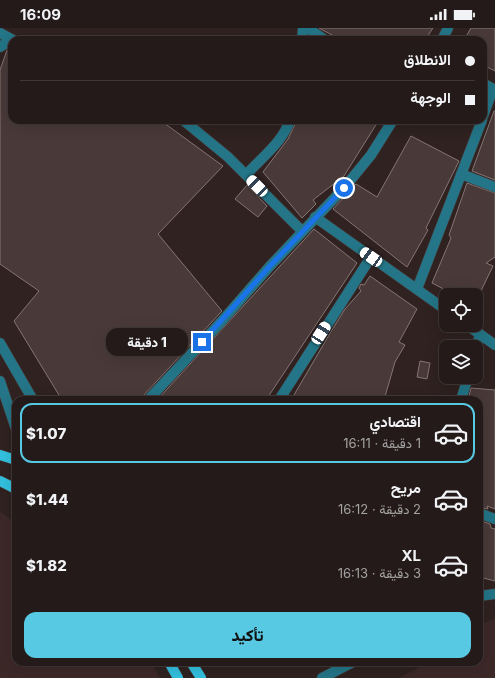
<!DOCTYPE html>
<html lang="ar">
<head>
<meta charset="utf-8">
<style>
	body { margin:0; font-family:Inter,Vazirmatn,sans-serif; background:#2b2322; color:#f1f3f6; direction:rtl; height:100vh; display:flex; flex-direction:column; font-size:15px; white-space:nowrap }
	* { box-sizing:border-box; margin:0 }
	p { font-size:13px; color:#a3a1a2 }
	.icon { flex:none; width:22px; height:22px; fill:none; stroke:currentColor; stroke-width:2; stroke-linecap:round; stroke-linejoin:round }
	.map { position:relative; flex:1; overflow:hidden; direction:ltr }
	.panel { position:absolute; left:12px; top:368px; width:471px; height:270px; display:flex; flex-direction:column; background:#231a19; border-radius:12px; box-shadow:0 4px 16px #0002,0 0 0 1px #403838; direction:rtl }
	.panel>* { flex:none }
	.hud { position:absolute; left:8px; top:8px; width:479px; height:88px; border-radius:12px; box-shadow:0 4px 16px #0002,0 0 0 1px #403838; direction:rtl; display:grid; align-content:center; height:88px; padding:0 12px; background:#231a19 }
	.controls { position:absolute; left:439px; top:260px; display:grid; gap:8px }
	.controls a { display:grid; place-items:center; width:44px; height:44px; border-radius:8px; background:#231a19; box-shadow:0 4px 16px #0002,0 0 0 1px #403838; font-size:20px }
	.end { position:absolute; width:18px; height:18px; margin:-9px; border:5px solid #1a73e8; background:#fff; box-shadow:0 0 0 2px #fff }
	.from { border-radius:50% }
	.bubble { position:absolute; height:28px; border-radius:12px; background:#231a19; box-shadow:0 4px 16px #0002,0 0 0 1px #403838; font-size:13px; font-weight:800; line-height:28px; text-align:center; direction:rtl }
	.car { position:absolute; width:12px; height:24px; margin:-12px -6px; border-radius:5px; box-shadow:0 0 3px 1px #0007; background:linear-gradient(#fff 24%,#345 0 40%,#fff 0 76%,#345 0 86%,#fff 0) }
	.hud b { display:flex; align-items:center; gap:14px; height:38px; font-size:15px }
	.hud b+b { border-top:1px solid #403838 }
	.hud i { width:10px; height:10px; background:#f1f3f6 }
	ul { padding:7px 0 0; list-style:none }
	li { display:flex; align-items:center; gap:12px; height:60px; margin:0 8px 6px; padding:0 4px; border:2px solid transparent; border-radius:12px }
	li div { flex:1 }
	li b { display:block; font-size:15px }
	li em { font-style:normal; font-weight:800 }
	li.current { border-color:#58c9e3 }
	li>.icon { width:36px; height:36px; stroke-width:1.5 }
	.cta { display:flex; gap:8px; margin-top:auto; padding:8px 12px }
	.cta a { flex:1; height:46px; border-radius:12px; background:#58c9e3; color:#111; font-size:16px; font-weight:800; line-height:46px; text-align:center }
	.status { display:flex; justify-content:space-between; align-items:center; height:28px; padding:0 20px; background:#231a19; direction:ltr }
	.status svg { height:11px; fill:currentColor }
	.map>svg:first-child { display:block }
</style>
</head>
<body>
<div class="status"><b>16:09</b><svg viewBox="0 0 49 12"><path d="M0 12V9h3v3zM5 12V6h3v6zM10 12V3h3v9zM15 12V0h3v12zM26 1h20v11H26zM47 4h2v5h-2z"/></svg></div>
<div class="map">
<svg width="495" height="650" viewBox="0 0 495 650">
	<rect width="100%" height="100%" fill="#2f2221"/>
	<!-- built -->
	<path fill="#3d2828" d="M0 483 16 496V634H151L160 650H0Z
		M495 590V650H399L429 634H479V598Z"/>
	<!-- building -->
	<path fill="#493a39" stroke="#857473" d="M319 0H433L425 12H341Z
		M471 0H495V43L483 37V12H464Z
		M12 19V92H160L223 138 158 206 222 283 143 368 142 372H62L14 293 39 263 0 236V42L7 22Z
		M494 83H495V152L472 143Z
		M297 92H379L344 148 313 172 316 176 302 190 263 144 288 111Z
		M411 108 459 133 426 200 428 202 407 239 333 181 356 156 377 169Z
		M467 155 495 165V229L486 235 493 238 479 267H455L432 255 451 210 449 207Z
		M247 157 267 178 258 189 235 171Z
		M314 201 357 235 266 372H157Z
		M370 248 417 281 399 314 405 317 395 334 384 372H291L329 307 345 281 361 263 359 260 361 256 364 257Z
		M420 333 430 335 427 351 417 349Z
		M471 360 495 362V481L487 478 488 481 479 479V372H468Z
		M479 492 490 496 491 500 495 501V553L479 549Z"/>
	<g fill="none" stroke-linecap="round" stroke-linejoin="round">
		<defs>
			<path id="minor" d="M308 0 325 12
				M0 5 13 12
				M302 12 303 0
				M442 12 448 0
				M0 19 11 12
				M483 55 495 62
				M483 88 493 61
				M183 92 228 129 302 203
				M461 146 495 159
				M246 147C261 130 283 114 290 92
				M315 189 446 282
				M417 261 482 92
				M467 297 495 317
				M0 315 33 372
				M476 321 480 306
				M0 353 16 401
				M148 372 221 294 270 238 344 160 371 127 393 92
				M279 372 371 229
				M461 372 468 349
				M479 485 495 491
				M479 568 495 566
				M322 650 353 634"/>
			<path id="major" d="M0 427 16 432
				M0 453 16 461
				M169 634 178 650
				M191 634 201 650"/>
		</defs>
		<!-- minor casing -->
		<use href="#minor" stroke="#4b3e3d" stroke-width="11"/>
		<!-- major casing -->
		<use href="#major" stroke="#4b3e3d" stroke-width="11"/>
		<!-- minor -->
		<use href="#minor" stroke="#237587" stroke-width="10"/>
		<!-- major -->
		<use href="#major" stroke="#32c0de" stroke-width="10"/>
	</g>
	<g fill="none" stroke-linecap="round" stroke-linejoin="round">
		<!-- route -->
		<path stroke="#1a73e8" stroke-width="5" d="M202 314 270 238 344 160"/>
	</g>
</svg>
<div class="controls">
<a><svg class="icon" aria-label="locate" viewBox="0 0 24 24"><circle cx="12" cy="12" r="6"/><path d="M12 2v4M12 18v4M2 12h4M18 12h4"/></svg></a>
<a><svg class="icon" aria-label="layers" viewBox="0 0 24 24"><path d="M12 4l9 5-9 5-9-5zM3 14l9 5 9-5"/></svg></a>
</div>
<i class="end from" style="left:344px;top:160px"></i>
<i class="end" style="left:202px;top:314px"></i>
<div class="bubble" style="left:106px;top:300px;width:82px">1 دقيقة</div>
<i class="car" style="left:257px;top:158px;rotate:315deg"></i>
<i class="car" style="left:371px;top:229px;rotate:305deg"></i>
<i class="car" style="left:321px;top:305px;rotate:33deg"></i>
<div class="hud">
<b><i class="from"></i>الانطلاق</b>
<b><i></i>الوجهة</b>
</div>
<section class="panel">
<ul>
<li class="current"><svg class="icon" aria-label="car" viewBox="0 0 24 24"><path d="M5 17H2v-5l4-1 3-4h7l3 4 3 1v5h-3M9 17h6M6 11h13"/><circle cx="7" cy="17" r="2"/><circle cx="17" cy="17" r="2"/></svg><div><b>اقتصادي</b><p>1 دقيقة · 16:11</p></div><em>$1.07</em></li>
<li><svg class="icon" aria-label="car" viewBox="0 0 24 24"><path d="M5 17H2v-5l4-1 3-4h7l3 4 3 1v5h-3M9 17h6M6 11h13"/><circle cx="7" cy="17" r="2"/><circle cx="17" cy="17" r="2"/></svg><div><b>مريح</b><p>2 دقيقة · 16:12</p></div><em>$1.44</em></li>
<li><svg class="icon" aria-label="car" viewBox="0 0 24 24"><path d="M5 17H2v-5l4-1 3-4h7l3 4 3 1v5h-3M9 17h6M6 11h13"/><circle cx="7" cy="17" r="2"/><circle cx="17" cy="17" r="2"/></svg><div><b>XL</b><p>3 دقيقة · 16:13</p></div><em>$1.82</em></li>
</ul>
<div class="cta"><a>تأكيد</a></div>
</section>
</div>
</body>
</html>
